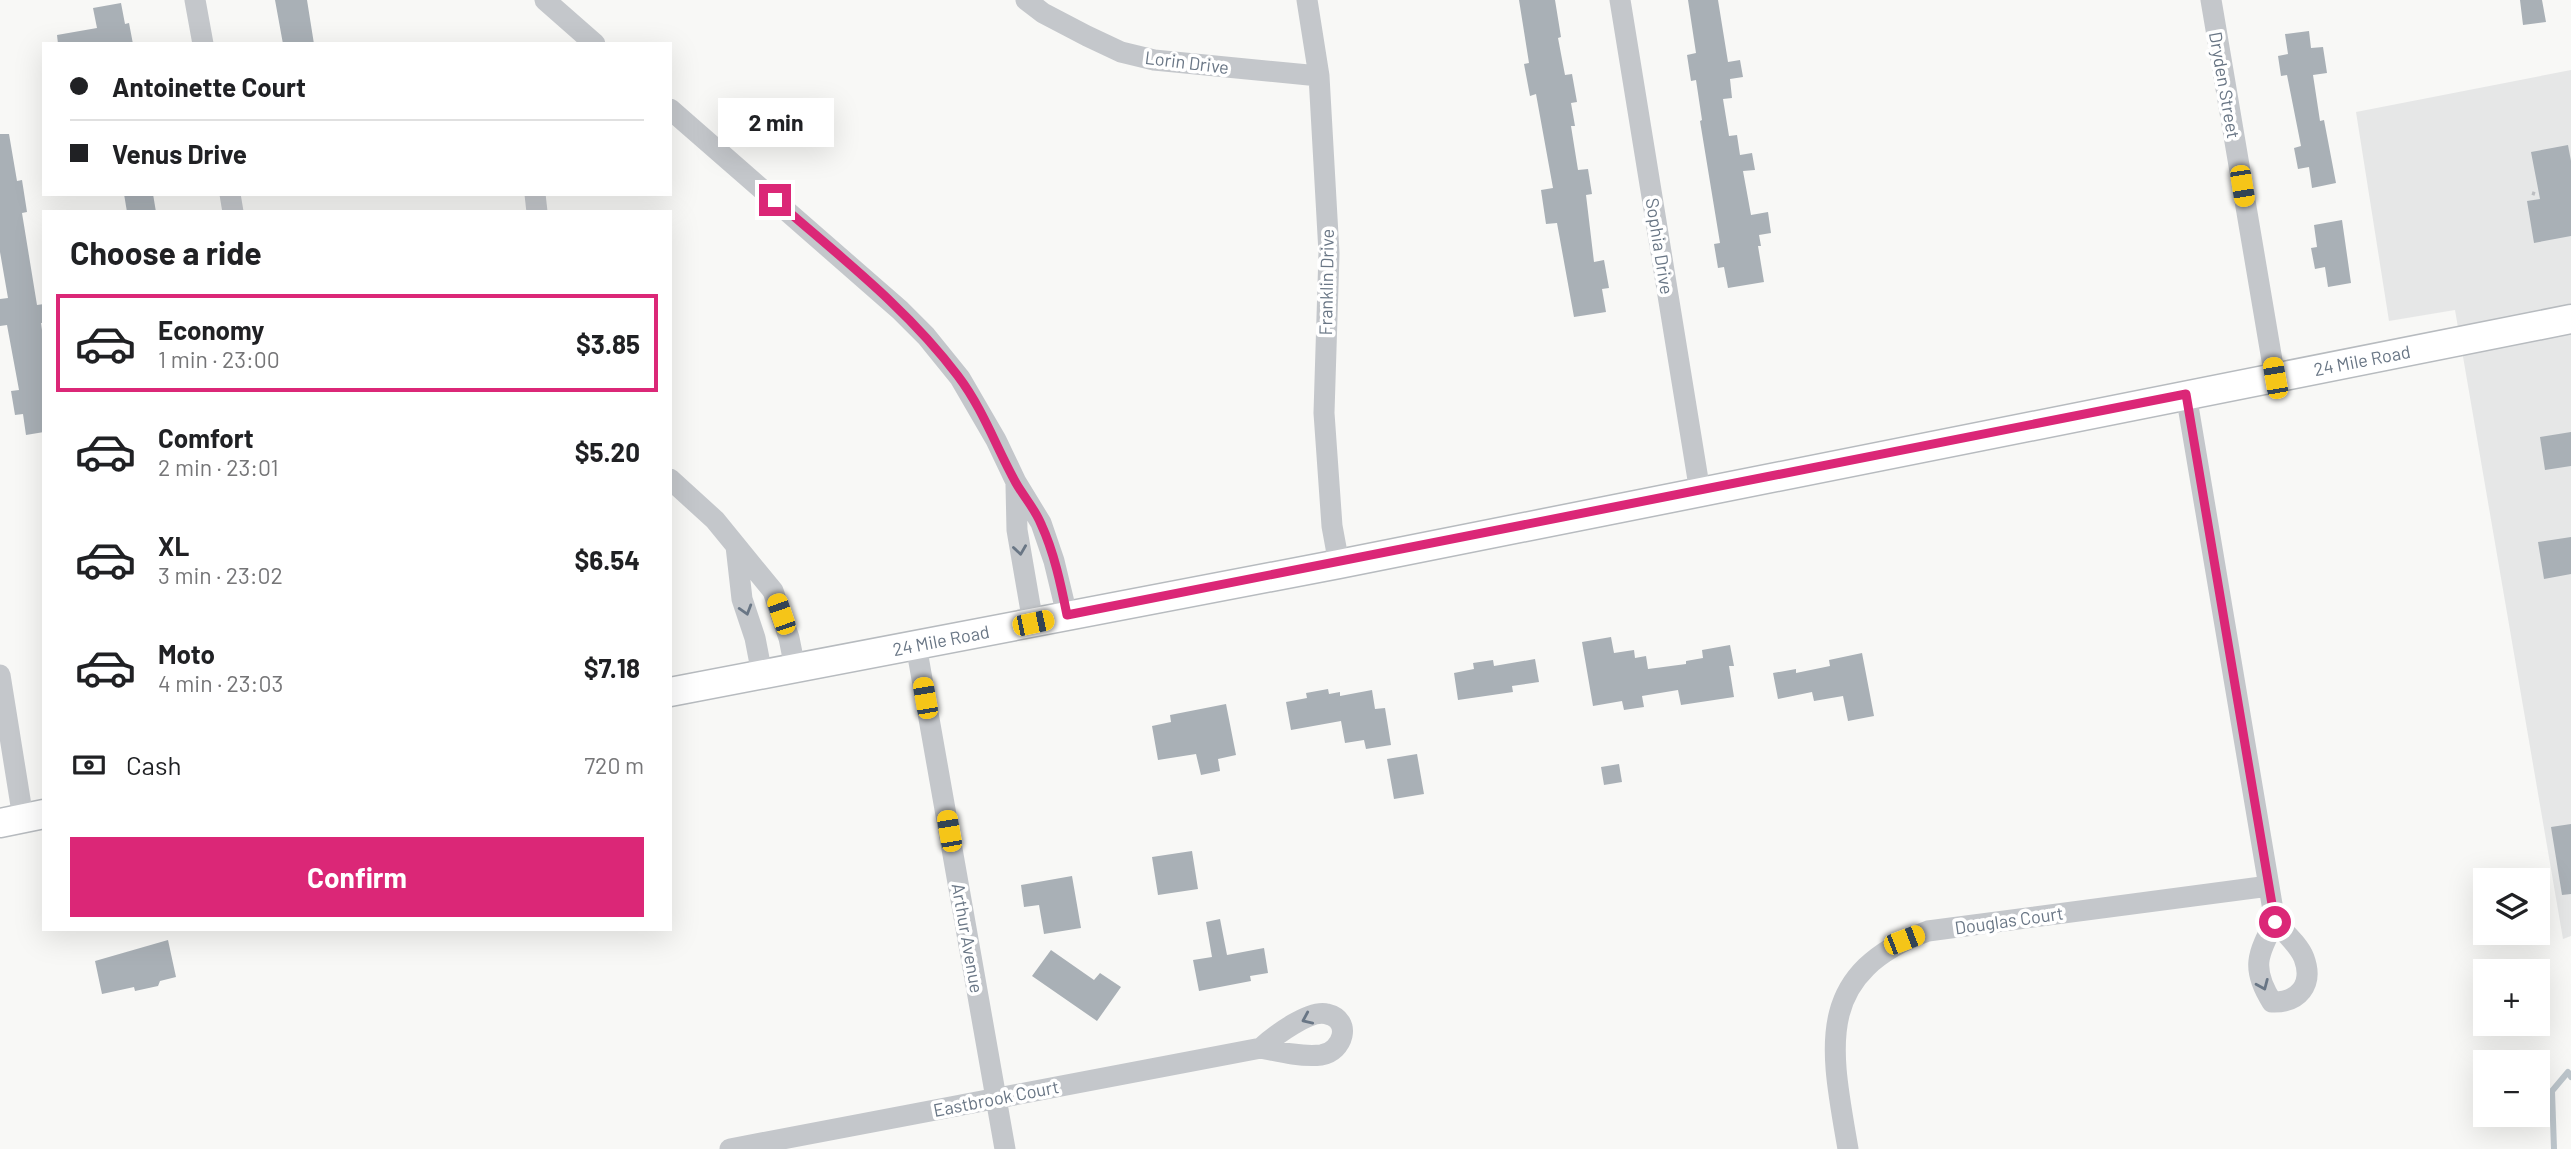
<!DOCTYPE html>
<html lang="en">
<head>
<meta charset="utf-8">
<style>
	body { margin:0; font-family:Barlow,sans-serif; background:#f6f6f6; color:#202124; height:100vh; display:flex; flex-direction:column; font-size:26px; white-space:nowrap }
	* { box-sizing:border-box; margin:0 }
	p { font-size:23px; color:#757577 }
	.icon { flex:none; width:38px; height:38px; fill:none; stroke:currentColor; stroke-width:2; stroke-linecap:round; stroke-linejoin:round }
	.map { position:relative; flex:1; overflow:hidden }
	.sheet { position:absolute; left:42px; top:210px; width:630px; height:721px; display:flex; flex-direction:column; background:#fff; border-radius:0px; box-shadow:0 7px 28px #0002 }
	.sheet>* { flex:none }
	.hud { position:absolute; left:42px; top:42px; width:630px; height:154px; border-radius:0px; box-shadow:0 7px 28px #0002; display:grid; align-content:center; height:154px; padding:0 28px; background:#fff }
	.controls { position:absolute; left:2473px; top:868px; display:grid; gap:14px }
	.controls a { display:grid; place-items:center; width:77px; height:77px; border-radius:0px; background:#fff; box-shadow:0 7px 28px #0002; font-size:35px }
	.end { position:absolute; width:32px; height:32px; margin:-16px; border:9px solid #db2777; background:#fff; box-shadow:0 0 0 4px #fff }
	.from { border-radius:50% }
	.bubble { position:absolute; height:49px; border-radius:0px; background:#fff; box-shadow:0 7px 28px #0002; font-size:23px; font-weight:700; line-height:49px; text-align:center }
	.car { position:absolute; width:21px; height:42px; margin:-21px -10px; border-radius:9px; box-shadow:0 0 5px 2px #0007; background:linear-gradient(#f5c518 24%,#345 0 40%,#f5c518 0 76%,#345 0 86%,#f5c518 0) }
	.hud b { display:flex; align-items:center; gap:24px; height:66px; font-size:26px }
	.hud b+b { border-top:2px solid #e0e0e0 }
	.hud i { width:18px; height:18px; background:#202124 }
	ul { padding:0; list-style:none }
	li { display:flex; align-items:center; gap:21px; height:98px; margin:0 14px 10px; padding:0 14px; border:4px solid transparent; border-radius:0px }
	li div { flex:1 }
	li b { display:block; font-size:26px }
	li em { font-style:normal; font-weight:700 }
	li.on { border-color:#db2777 }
	li>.icon { width:63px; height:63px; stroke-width:1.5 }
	h2 { padding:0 28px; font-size:32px; line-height:84px }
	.pay { display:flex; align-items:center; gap:18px; height:77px; padding:0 28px; font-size:26px }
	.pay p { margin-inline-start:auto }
	.action { display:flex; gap:14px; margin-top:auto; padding:14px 28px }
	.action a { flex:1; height:80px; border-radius:0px; background:#db2777; color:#fff; font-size:28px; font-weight:700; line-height:80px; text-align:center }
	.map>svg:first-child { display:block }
</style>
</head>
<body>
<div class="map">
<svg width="2571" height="1149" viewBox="0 0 2571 1149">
	<rect width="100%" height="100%" fill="#f8f8f6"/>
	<!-- built -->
	<path fill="#e6e7e7" d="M2571 70V936L2563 939 2455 310 2389 321 2356 112Z"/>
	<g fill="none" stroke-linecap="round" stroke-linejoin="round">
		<!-- stream -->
		<path stroke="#bcc5cb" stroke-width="6" d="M2554 1149 2552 1091 2568 1072 2571 1077"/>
	</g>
	<!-- building -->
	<path fill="#a9b0b6" d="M275 0H307L314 44H283Z
		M1519 0H1555L1561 37 1558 38 1565 75 1572 74 1577 102 1571 103 1575 126H1571L1578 170 1588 169 1592 194 1586 195 1594 262 1604 260 1609 288 1602 289 1606 312 1574 317 1557 223 1546 224 1541 190 1553 188 1536 94 1530 96 1524 64 1529 63Z
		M1688 0H1718L1728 62 1740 60 1743 77 1730 79 1732 98 1723 99 1729 136 1737 135 1740 155 1752 153 1755 170 1743 171 1751 215 1768 212 1771 233 1759 235 1761 246H1758L1764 282 1728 288 1724 267 1718 268 1714 244 1720 243 1700 121 1702 120 1696 80 1691 81 1687 55 1696 53Z
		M2520 0H2542L2546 22 2523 25Z
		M121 3 125 24 129 23 133 44H58L57 35 97 28 93 8Z
		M2309 31 2311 48 2323 47 2327 73 2313 75 2320 121 2324 120 2336 183 2312 188 2309 167 2298 169 2294 148 2301 146 2287 75 2281 76 2278 56 2288 54 2285 34Z
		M0 134H9L17 181 22 180 27 212 22 213 37 305 44 304V323H41L44 344V432L26 435 23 414 15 415 11 391 19 390 7 325 0 326V299L8 298 0 252Z
		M2568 145 2571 161V236L2534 243 2527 201 2540 199 2531 152Z
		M124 194H153L156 212H127Z
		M2342 220 2351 283 2328 287 2325 267 2315 269 2311 248 2317 247 2314 225Z
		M2571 432V466L2545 470 2540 437Z
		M2571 537V574L2544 579 2538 542Z
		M1611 637 1614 653 1634 650 1635 658 1646 656 1648 669 1686 664V661L1703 658 1702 650 1730 645 1734 666H1729L1734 697 1681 705 1678 690 1642 696 1644 707 1624 710 1622 701 1593 706 1582 642Z
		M1862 653 1874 716 1848 721 1843 696 1814 701 1812 692 1778 699 1773 673 1796 669V673L1830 666 1829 660Z
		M1535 659 1539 682 1512 686 1513 692 1458 700 1454 673 1474 669 1473 663 1493 660 1494 666Z
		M1328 689 1329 694 1340 692V696L1372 690 1375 709 1385 708 1391 745 1366 749 1364 740 1345 743 1341 721 1291 730 1286 702 1307 698 1306 693Z
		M1226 704 1236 755 1218 759 1220 771 1201 775 1196 754 1158 760 1152 726 1171 722 1170 715Z
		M1417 754 1424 794 1394 799 1387 759Z
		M1619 764 1622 782 1604 785 1601 767Z
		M2571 824V894L2562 895 2551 827Z
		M1192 851 1198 889 1158 895 1152 857Z
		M1072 876 1081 928 1044 934 1039 905 1024 907 1021 885Z
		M1220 919 1227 955 1264 948 1268 973 1250 976 1251 981 1199 991 1193 960 1212 957 1206 922Z
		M168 940 176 977 160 981 158 986 135 991 134 987 102 994 95 961Z
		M1051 950 1094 980 1100 973 1121 987 1097 1021 1032 976Z"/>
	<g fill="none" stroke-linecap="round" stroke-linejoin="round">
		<defs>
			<path id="secondary" d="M670 692 1339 564 2571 319
				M0 823 44 814"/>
		</defs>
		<!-- secondary casing -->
		<use href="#secondary" stroke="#b7bbbf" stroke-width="31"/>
		<!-- path -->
		<path stroke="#bcbec1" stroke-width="3.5" stroke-dasharray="3.5 3.5" stroke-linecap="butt" d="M2532 193 2535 194"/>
		<!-- street -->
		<path stroke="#c4c7cb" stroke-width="21" d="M195 0 203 44
			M545 0 595 44
			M1026 0 1043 13 1087 36 1121 52 1154 60 1319 76
			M1307 0 1319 76 1329 253 1324 413 1332 526 1339 564
			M1620 0 1700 492
			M2211 0 2275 378
			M670 109 900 310 926 336 960 378 996 440 1016 482 1041 523 1054 561 1067 615
			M230 194 233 212
			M535 194 537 212
			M2186 394 2275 922C2284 932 2299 945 2304 958 2314 985 2298 1003 2272 1002 2251 969 2257 954 2275 922
			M670 479 715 520 773 591 789 638 795 668
			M1016 485 1017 530 1033 623
			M736 546 742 599 755 638 762 674
			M916 645 1005 1149
			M0 675 23 818
			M730 1149 1261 1048C1280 1052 1302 1057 1321 1055 1343 1052 1353 1020 1327 1014 1310 1009 1274 1036 1261 1048
			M1848 1149C1831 1049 1812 974 1928 931L2269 886"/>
		<!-- secondary -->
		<use href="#secondary" stroke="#fff" stroke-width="28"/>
	</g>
	<!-- one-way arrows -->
	<defs><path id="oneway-chevron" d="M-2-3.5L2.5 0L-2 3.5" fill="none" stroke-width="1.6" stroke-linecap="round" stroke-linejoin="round" transform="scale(1.75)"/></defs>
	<g stroke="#697685">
		<use href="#oneway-chevron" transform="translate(1020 550) rotate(82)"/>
		<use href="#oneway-chevron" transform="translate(746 610) rotate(73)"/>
		<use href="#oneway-chevron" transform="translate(2263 985) rotate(67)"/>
		<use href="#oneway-chevron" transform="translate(1307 1019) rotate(156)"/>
	</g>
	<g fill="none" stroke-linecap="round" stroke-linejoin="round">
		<!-- route -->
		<path stroke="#db2777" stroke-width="9" d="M775 200C839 256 907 308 958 376 983 409 996 447 1016 483 1024 497 1035 509 1041 524 1054 552 1061 585 1067 615L2186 394 2275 922"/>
	</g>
	<g text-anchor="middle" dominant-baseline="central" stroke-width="7" stroke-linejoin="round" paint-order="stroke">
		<!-- street labels -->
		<g font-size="18" fill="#697685" stroke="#fff">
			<text transform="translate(1187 62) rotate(7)">Lorin Drive</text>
			<text transform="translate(2225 85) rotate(80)">Dryden Street</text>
			<text transform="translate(1660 246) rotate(81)">Sophia Drive</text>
			<text transform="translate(1326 282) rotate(-89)">Franklin Drive</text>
			<text transform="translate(2362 360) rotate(-11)">24 Mile Road</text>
			<text transform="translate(941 640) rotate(-11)">24 Mile Road</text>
			<text transform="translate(2009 920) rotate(-8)">Douglas Court</text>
			<text transform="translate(968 938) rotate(80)">Arthur Avenue</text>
			<text transform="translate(996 1098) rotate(-11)">Eastbrook Court</text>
		</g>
	</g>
</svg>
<div class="controls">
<a><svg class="icon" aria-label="layers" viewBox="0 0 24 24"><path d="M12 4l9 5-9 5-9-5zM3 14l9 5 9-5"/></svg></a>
<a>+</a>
<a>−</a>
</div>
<i class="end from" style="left:2275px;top:922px"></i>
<i class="end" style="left:775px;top:200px"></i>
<div class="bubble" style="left:718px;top:98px;width:116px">2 min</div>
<i class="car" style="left:2242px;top:186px;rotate:171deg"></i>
<i class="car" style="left:2275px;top:378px;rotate:350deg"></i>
<i class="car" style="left:781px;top:614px;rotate:341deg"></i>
<i class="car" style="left:1033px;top:623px;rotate:78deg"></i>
<i class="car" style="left:925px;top:698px;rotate:350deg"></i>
<i class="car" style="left:949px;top:831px;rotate:350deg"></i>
<i class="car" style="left:1904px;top:940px;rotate:69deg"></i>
<div class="hud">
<b><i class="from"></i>Antoinette Court</b>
<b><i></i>Venus Drive</b>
</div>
<section class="sheet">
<h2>Choose a ride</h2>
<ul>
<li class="on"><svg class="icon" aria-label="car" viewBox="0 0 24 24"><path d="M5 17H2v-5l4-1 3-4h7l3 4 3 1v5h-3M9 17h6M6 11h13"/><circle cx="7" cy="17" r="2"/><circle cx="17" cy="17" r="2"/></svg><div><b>Economy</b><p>1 min · 23:00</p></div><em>$3.85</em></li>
<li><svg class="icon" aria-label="car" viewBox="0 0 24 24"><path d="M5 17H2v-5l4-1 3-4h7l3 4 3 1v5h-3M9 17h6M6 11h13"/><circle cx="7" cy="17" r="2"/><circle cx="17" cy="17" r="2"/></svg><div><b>Comfort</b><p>2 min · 23:01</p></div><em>$5.20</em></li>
<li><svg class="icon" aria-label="car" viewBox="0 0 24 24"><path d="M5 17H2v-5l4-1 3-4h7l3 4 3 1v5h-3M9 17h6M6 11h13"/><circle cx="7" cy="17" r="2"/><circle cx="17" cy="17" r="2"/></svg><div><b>XL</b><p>3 min · 23:02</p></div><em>$6.54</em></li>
<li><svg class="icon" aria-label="car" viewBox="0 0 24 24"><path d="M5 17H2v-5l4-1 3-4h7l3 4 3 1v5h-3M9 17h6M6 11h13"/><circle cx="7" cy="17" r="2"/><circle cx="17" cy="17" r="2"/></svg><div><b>Moto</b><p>4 min · 23:03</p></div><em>$7.18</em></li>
</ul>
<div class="pay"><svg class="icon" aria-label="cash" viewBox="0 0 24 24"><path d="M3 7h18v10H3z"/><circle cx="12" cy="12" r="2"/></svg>Cash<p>720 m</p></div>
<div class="action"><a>Confirm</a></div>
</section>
</div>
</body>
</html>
